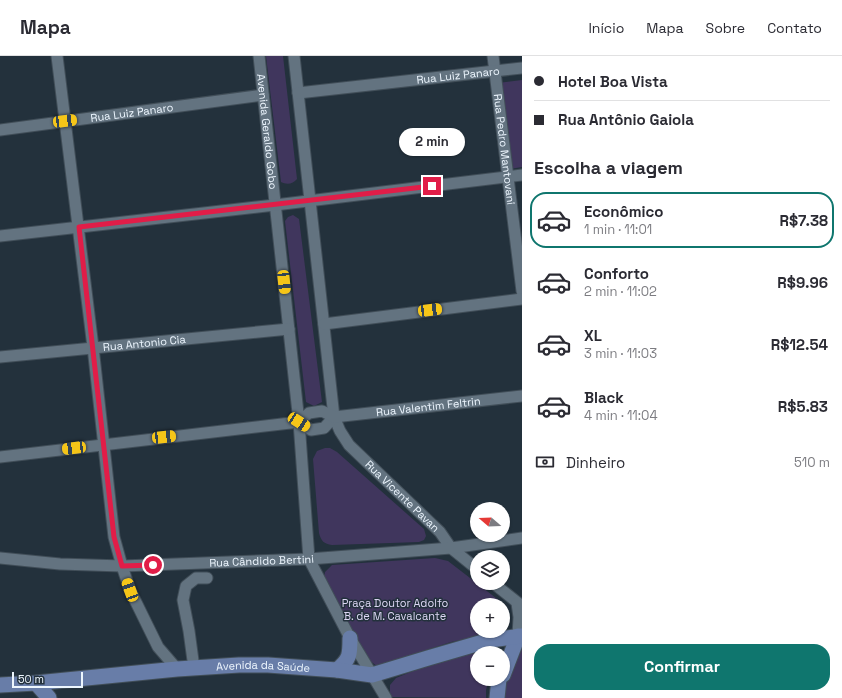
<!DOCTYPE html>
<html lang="pt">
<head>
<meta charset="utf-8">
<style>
	body { margin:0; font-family:"Space Grotesk",sans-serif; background:#f2f2f3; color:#2b2b33; height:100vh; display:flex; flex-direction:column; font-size:15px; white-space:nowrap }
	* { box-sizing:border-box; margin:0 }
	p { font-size:13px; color:#7c7c81 }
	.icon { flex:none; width:22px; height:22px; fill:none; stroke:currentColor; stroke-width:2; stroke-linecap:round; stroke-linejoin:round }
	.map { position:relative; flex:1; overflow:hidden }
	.side { display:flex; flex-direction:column; background:#fff; width:320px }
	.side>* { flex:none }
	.banner { display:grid; align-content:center; height:88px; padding:0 12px; background:#fff }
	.needle { width:26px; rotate:289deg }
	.tools { position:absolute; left:470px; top:446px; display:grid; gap:8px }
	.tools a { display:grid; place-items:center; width:40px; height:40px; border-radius:50%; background:#fff; box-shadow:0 1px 3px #0004; font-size:20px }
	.scale { position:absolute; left:12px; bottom:10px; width:71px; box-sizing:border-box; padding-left:4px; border:2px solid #edf6fe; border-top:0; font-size:11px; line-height:14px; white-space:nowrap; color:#edf6fe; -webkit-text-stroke:3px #23313c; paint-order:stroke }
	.end { position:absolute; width:18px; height:18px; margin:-9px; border:5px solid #e11d48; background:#fff; box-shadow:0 0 0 2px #fff }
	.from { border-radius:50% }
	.bubble { position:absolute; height:28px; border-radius:14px; background:#fff; box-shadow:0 1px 3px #0004; font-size:13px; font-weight:600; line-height:28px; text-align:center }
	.car { position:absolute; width:12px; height:24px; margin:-12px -6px; border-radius:5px; box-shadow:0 0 3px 1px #0007; background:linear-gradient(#f5c518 24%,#345 0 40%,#f5c518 0 76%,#345 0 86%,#f5c518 0) }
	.banner b { display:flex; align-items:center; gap:14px; height:38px; font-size:15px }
	.banner b+b { border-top:1px solid #e1e1e2 }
	.banner i { width:10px; height:10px; background:#2b2b33 }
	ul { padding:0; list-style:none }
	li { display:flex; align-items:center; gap:12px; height:56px; margin:0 8px 6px; padding:0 4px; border:2px solid transparent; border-radius:16px }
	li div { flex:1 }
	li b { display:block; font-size:15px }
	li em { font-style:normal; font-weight:600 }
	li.selected { border-color:#0f766e }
	li>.icon { width:36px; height:36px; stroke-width:1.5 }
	h2 { padding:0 12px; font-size:18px; line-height:48px }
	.pay { display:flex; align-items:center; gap:10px; height:44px; padding:0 12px; font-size:15px }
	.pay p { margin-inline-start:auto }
	.button { display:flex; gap:8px; margin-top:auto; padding:8px 12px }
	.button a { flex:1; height:46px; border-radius:16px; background:#0f766e; color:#fff; font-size:16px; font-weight:600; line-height:46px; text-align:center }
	header { display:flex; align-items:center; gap:24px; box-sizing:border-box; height:56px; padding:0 20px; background:#fff; border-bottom:1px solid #e1e1e2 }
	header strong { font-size:19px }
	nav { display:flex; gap:22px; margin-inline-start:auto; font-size:14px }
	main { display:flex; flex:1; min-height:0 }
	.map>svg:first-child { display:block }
</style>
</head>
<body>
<header>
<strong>Mapa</strong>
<nav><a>Início</a><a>Mapa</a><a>Sobre</a><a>Contato</a></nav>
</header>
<main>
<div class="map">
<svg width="522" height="642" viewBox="0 0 522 642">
	<rect width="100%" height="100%" fill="#23313c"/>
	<!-- green -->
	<path fill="#40365d" d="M266 0H283L297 123C293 128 287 129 281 126Z
		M522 24V111L510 113 498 27Z
		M293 159 299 163 322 346 314 350 306 346 285 165 288 161Z
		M325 392H330L337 396 424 473 426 480 424 484 419 486 332 489C324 488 321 485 319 477L313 403 317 395Z
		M435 502 448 505 505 549C508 557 508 563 503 571V549H477V575H498L494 577 451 586 417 597 389 611H378L369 604 323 526 325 516 332 509Z
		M483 593 492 597H477V623H489L486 634V642L392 641 390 637V629L396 622 435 606Z
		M522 593V642H503L506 627Z"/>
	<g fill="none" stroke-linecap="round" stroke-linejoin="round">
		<defs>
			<g id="minor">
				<path d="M57 0 93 291 114 481 122 510 130 534 158 591 177 613"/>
				<path id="s1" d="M259 0 299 366 309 503 350 582 386 642"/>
				<path id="s2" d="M294 0 334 361 340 375 349 389 440 476 451 492 477 513"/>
				<path id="s3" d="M493 0 522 235"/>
				<path id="s4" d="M298 37 522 12"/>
				<path id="s5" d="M0 74 263 39"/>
				<path d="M0 180 275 149 522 119"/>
				<path d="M324 268 522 243"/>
				<path id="s6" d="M0 301 289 273"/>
				<path d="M299 366 311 374 324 372 334 361"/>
				<path id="s7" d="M0 401 299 366 309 357 322 355 334 361 522 340"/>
				<path id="s8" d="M0 502 60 508 122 510 309 503 451 492 522 482"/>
				<path d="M493 527 522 550"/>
				<path d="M517 547 519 561 518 580"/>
				<path d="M194 612 189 575 183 544 186 530 196 522H207"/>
			</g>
			<g id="major">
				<path d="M337 614C350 603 350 599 350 582"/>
				<path d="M503 619 518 580"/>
				<path d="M36 627 49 642"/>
				<path id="s9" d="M0 629 36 627 177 613 239 609H268L337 614 372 619 428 602 490 584 522 580"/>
				<path d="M497 642 499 623"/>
			</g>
		</defs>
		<!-- minor casing -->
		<use href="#minor" stroke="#414e58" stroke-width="13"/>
		<!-- major casing -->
		<use href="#major" stroke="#414e58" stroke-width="17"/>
		<!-- minor -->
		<use href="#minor" stroke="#637380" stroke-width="11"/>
		<!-- major -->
		<use href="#major" stroke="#687da8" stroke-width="15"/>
	</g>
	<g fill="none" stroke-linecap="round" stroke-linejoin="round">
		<!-- route -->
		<path stroke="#e11d48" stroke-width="5" d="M153 509 122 510 114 481 79 171 432 130"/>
	</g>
	<g text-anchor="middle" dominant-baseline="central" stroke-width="3" stroke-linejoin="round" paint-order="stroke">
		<!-- street labels -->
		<g font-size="11" fill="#edf6fe" stroke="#23313c">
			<text stroke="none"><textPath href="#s4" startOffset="161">Rua Luiz Panaro</textPath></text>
			<text stroke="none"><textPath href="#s5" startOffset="133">Rua Luiz Panaro</textPath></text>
			<text stroke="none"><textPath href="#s1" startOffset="76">Avenida Geraldo Gobo</textPath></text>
			<text stroke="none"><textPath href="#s3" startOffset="94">Rua Pedro Mantovani</textPath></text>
			<text stroke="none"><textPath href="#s6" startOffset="145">Rua Antonio Cia</textPath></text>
			<text stroke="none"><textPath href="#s7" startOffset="436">Rua Valentim Feltrin</textPath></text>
			<text stroke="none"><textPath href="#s2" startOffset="469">Rua Vicente Pavan</textPath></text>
			<text stroke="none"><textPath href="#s8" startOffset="262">Rua Cândido Bertini</textPath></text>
			<text stroke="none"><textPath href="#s9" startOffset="264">Avenida da Saúde</textPath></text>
		</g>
		<!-- park labels -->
		<g font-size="11" fill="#ddd7f4" stroke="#23313c">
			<text x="395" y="547">Praça Doutor Adolfo<tspan x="395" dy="13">B. de M. Cavalcante</tspan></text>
		</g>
	</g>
</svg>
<div class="tools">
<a><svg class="needle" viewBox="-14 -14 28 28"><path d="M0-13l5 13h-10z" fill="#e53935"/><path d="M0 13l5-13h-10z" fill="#7c7c81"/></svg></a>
<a><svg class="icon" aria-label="layers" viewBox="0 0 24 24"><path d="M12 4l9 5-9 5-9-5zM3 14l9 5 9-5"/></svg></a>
<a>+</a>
<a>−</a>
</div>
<div class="scale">50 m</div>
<i class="end from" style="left:153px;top:509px"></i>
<i class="end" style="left:432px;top:130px"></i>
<div class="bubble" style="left:399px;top:72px;width:66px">2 min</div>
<i class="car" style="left:65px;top:65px;rotate:83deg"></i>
<i class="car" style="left:284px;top:226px;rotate:174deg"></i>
<i class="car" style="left:430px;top:254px;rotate:83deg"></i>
<i class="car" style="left:299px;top:366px;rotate:123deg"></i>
<i class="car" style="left:164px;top:381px;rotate:84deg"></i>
<i class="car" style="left:74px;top:392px;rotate:263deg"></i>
<i class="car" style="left:130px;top:534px;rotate:340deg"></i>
</div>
<section class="side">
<div class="banner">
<b><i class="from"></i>Hotel Boa Vista</b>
<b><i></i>Rua Antônio Gaiola</b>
</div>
<h2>Escolha a viagem</h2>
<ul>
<li class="selected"><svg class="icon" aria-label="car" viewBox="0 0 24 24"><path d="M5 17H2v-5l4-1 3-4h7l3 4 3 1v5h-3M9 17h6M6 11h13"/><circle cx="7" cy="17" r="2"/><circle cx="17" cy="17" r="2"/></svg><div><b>Econômico</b><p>1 min · 11:01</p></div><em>R$7.38</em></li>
<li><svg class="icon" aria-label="car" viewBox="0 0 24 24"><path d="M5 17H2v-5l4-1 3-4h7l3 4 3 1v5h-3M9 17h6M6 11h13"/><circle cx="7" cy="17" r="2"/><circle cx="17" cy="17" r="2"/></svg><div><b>Conforto</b><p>2 min · 11:02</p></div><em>R$9.96</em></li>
<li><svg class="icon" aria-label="car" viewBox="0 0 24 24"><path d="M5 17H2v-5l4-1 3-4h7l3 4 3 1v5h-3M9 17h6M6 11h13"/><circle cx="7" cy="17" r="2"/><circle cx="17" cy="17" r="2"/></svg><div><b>XL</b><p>3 min · 11:03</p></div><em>R$12.54</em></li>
<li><svg class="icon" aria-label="car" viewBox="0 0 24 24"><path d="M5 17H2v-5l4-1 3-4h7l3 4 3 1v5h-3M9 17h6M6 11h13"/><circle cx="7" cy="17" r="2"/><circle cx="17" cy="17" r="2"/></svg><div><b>Black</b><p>4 min · 11:04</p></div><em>R$5.83</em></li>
</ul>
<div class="pay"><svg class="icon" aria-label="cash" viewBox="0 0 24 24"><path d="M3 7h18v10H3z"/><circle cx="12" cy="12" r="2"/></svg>Dinheiro<p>510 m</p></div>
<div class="button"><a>Confirmar</a></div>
</section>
</main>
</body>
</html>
